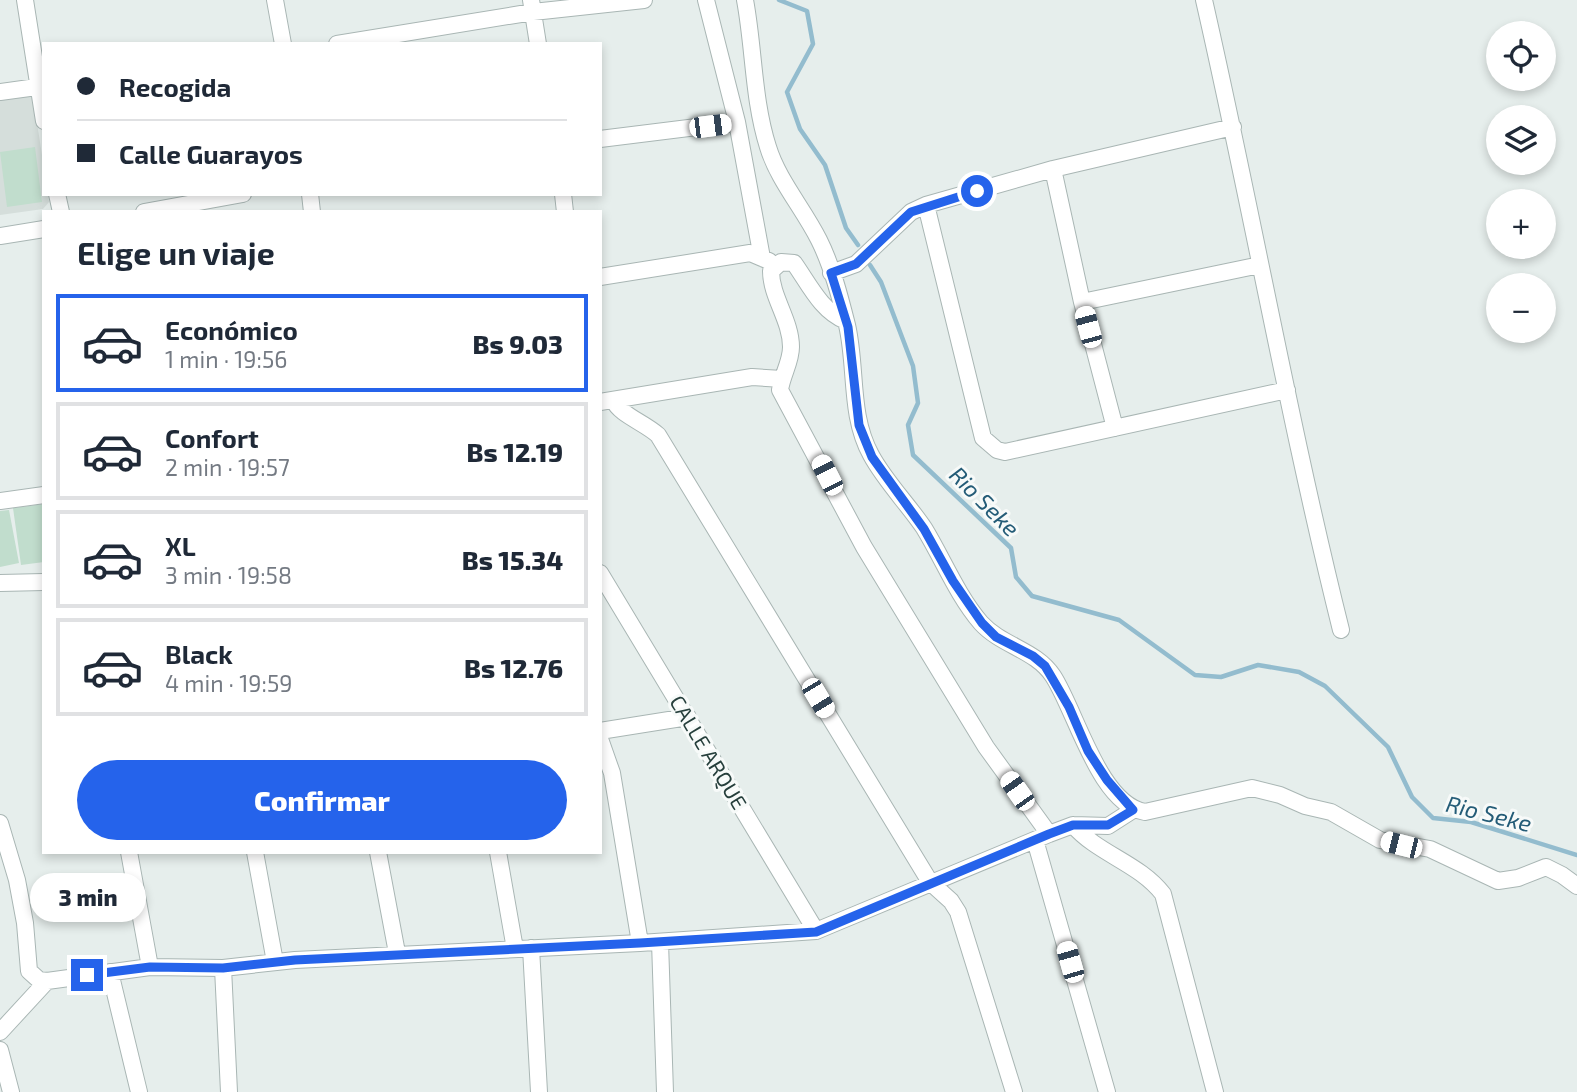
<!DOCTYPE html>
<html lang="es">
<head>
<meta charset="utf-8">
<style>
	body { margin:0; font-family:"Exo 2",sans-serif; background:#f2f2f3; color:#1f2937; height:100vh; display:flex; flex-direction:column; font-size:26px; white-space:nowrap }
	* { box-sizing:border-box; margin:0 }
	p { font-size:23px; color:#747a83 }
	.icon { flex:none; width:38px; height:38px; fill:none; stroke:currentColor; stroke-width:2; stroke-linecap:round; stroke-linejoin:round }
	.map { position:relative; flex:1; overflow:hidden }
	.side { position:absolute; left:42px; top:210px; width:560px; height:644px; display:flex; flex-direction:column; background:#fff; border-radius:0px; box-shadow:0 4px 10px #0003 }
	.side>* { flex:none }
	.top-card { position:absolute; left:42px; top:42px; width:560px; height:154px; border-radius:0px; box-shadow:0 4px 10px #0003; display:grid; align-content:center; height:154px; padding:0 35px; background:#fff }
	.fabs { position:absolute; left:1486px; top:21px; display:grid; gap:14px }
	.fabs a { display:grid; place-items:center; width:70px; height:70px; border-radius:50%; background:#fff; box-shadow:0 4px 10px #0003; font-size:35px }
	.end { position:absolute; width:32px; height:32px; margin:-16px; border:9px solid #2563eb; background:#fff; box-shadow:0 0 0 4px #fff }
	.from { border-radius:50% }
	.bubble { position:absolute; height:49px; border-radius:24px; background:#fff; box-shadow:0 4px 10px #0003; font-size:23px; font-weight:800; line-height:49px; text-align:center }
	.car { position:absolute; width:21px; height:42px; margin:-21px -10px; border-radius:9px; box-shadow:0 0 5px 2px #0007; background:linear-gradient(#fff 24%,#345 0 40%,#fff 0 76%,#345 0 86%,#fff 0) }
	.top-card b { display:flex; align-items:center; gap:24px; height:66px; font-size:26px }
	.top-card b+b { border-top:2px solid #e0e1e3 }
	.top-card i { width:18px; height:18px; background:#1f2937 }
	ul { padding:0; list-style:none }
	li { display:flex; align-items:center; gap:21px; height:98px; margin:0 14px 10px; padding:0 21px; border:4px solid #e0e1e3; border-radius:0px }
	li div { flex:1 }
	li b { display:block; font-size:26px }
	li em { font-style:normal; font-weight:800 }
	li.on { border-color:#2563eb }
	li>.icon { width:63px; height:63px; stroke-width:1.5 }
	h2 { padding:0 35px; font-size:32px; line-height:84px }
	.action { display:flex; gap:14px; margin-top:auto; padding:14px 35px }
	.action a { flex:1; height:80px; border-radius:42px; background:#2563eb; color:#fff; font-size:28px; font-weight:800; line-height:80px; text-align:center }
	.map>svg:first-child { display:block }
</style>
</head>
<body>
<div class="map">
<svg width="1577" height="1092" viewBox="0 0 1577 1092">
	<rect width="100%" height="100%" fill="#e6eeec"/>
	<!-- built -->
	<path fill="#d5dedb" d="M28 92 33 97 44 168V194H48L49 202 43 209 0 215V97Z"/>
	<!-- green -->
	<path fill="#c1ddcd" d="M35 147 42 202 7 207 0 152Z
		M44 504V562L21 565 13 508Z
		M9 510 19 563 0 567V511Z"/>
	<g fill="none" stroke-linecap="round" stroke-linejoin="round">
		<!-- stream -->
		<path stroke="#93bcce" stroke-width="4.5" d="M779 0 807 11 813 44 787 92 800 129 825 165 846 228 858 245
			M870 265 881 282 913 366 918 403 908 425 913 455 1011 548 1016 577 1032 596 1119 620 1195 675 1221 677 1258 665 1299 672 1325 686 1388 747 1412 797 1433 818 1471 822 1577 855"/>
		<defs>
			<path id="minor" d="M25 0 44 121
				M275 0 283 44
				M531 0 538 44
				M706 0 737 122 762 258
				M745 0C754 48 753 100 768 147 778 180 803 208 819 240 832 266 840 297 847 325 857 368 849 415 871 455 885 481 907 503 924 528 943 559 957 595 981 623 1002 646 1036 650 1053 676 1076 711 1099 804 1145 812L1252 788 1280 795 1305 806 1331 812 1380 840 1430 849 1498 881 1518 878 1546 867 1562 875 1577 886
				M1204 0C1252 210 1289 422 1341 630
				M337 44 533 12 644 0
				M0 92 44 86
				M600 139 737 122
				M57 194 61 212
				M310 194 312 212
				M563 194 565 212
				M926 205 983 438 997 450 1005 452 1287 390
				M144 212 243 194
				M0 236 44 229
				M831 273 856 264 911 212 926 205 1053 169
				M600 277 750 253 769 261
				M1082 302 1260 265
				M846 321C821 311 809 284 794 263L781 262 771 271C771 297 791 320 791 347 791 362 782 375 780 390L864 547 986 747 1049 834
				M614 401C619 414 645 423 658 435L930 882 951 901 958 912 1014 1092
				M600 402 752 377 782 379
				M1115 428 1082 302 1053 169 1233 127
				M0 501 44 495
				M600 573 816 931
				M0 583 44 582
				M600 731 688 717
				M600 739 612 773 640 943
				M0 823 17 880 25 923 29 971 39 980 47 981 150 967 223 968 295 960 640 943 816 931 1049 834 1073 825 1108 826 1133 810
				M1073 825C1098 854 1139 863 1163 894L1215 1092
				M1035 840 1107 1092
				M129 852 150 967
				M255 852 275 962
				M378 852 397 953
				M498 852 515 949
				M660 942 665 1092
				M531 948 539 1092
				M223 968 229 1092
				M110 972 139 1092
				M0 1032 47 981
				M0 1050 11 1092"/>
		</defs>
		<!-- minor casing -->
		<use href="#minor" stroke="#a9b6b4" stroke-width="18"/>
		<!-- minor -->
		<use href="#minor" stroke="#fff" stroke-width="16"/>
	</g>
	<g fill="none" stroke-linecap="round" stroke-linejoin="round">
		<!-- route -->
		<path stroke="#2563eb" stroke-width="9" d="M87 975 150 967 223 968 295 960 640 943 816 932 1049 834 1073 825H1108L1133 810 1107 780 1088 751 1069 707 1045 666 1033 656 996 637 982 623 953 581 924 529 872 457 859 425 848 327 831 273 856 264 911 212 977 191"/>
	</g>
	<g text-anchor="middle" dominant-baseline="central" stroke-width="6" stroke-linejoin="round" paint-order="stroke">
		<!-- street labels -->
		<g font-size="21" fill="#263f3c" stroke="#f7faf9">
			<text transform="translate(709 752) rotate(59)">CALLE ARQUE</text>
		</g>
		<!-- water labels -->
		<g font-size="23" font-style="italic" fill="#245c77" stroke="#f7faf9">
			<text transform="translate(985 501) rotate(45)">Rio Seke</text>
			<text transform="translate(1489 813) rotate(14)">Rio Seke</text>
		</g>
	</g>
</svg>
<div class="fabs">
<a><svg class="icon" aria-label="locate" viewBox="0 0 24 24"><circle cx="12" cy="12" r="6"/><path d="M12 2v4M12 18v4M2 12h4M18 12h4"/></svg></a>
<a><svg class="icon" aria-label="layers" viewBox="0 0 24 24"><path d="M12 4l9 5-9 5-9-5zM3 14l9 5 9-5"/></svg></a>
<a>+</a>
<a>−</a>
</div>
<i class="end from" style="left:977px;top:191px"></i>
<i class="end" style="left:87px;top:975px"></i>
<div class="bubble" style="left:30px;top:873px;width:116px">3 min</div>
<i class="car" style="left:710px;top:126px;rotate:83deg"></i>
<i class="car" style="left:1088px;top:327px;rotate:345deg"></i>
<i class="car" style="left:827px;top:475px;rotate:333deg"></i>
<i class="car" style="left:818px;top:698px;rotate:149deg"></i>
<i class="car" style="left:1017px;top:791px;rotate:325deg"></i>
<i class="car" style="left:1401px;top:845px;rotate:284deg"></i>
<i class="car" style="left:1070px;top:962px;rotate:344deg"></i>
<div class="top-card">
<b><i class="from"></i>Recogida</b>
<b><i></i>Calle Guarayos</b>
</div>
<section class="side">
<h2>Elige un viaje</h2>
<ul>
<li class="on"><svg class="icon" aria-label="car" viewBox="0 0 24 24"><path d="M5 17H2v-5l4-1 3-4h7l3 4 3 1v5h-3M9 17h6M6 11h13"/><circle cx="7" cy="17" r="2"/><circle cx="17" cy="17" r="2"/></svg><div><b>Económico</b><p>1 min · 19:56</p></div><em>Bs 9.03</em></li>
<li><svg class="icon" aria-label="car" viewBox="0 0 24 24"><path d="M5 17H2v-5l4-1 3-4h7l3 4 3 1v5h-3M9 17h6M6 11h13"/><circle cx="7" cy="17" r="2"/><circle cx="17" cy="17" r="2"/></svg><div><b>Confort</b><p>2 min · 19:57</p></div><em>Bs 12.19</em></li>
<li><svg class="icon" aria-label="car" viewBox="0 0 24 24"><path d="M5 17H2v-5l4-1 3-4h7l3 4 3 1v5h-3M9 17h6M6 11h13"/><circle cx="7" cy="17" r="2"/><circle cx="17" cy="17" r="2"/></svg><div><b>XL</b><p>3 min · 19:58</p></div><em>Bs 15.34</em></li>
<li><svg class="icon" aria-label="car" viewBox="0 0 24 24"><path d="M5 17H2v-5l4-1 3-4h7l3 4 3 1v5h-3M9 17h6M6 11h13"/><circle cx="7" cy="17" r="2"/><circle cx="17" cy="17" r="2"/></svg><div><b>Black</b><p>4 min · 19:59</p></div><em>Bs 12.76</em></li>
</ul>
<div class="action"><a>Confirmar</a></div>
</section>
</div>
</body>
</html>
